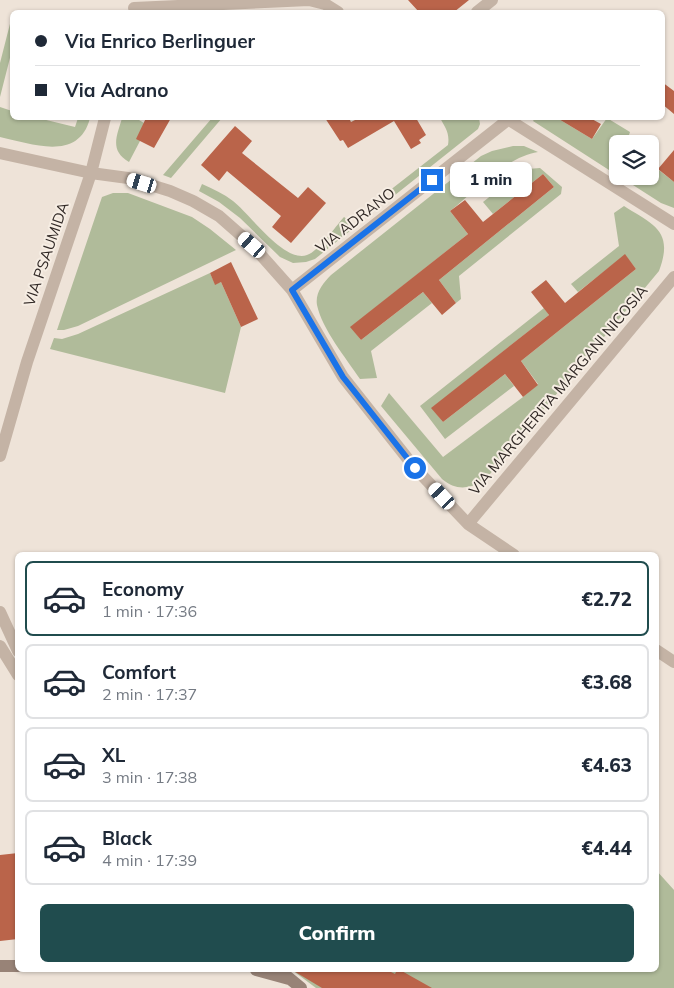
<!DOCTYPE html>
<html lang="en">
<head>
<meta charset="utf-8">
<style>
	body { margin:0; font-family:Mulish,sans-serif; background:#f2f2f3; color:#1f2937; height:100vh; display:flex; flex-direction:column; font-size:19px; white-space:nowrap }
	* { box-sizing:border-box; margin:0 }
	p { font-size:16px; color:#747a83 }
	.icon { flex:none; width:28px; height:28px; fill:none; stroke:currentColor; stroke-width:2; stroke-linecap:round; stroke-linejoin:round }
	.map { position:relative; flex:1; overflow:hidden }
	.details { position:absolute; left:15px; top:552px; width:644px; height:420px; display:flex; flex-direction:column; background:#fff; border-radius:8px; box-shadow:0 1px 4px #0004 }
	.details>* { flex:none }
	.banner { position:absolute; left:10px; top:10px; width:655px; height:110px; border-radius:8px; box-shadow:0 1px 4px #0004; display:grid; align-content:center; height:110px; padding:0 25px; background:#fff }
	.buttons { position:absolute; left:609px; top:135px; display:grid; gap:10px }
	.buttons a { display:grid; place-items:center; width:50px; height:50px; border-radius:8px; background:#fff; box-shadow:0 1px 4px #0004; font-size:25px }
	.end { position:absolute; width:22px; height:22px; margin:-11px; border:6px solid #1a73e8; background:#fff; box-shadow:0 0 0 2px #fff }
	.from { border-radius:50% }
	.bubble { position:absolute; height:35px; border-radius:8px; background:#fff; box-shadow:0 1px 4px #0004; font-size:16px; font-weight:800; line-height:35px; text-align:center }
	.car { position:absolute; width:15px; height:30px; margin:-15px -8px; border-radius:6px; box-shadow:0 0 4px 1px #0007; background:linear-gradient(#fff 24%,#345 0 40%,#fff 0 76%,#345 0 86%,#fff 0) }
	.banner b { display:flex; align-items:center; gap:18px; height:48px; font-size:19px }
	.banner b+b { border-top:1px solid #e0e1e3 }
	.banner i { width:12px; height:12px; background:#1f2937 }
	ul { padding:9px 0 0; list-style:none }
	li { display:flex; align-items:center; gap:15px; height:75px; margin:0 10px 8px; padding:0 15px; border:2px solid #e0e1e3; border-radius:8px }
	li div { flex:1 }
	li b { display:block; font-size:19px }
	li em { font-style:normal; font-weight:800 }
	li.current { border-color:#204c4e }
	li>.icon { width:45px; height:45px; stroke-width:1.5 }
	.primary-button { display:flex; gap:10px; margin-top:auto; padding:10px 25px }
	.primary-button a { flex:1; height:58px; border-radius:8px; background:#204c4e; color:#fff; font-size:20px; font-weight:800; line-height:58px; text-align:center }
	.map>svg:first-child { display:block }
</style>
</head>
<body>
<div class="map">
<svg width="674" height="988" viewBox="0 0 674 988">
	<rect width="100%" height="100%" fill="#eee3d8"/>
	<!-- green -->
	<path fill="#b0bb9a" d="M12 16V50L0 97V63Z
		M0 107 12 111V118H38L75 127 78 118H90C79 162 32 144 0 137Z
		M122 118H140L139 120 144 123 140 141 129 162C109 150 117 136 122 118Z
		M212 118H222L171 178 163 175Z
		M440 118H479L480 124 478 129 395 195 389 191 448 145C450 133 445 127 440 118Z
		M535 118H557L592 139 607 118 630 132 626 144H618L617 157 609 170 533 121Z
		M513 146H524L538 152C506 157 476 191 450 211L468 234 351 327 361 340 423 292 432 303 371 351 377 378 360 379C346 358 322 329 317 305 315 293 323 283 331 275L481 156 492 151Z
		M650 163 674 182V208L661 203 622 178 623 176H650Z
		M540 168 562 187 561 194 459 276 461 299 456 303 439 280 554 187 543 174 493 214 483 202 522 171 527 169Z
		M202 184C213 189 224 194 233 201 250 214 284 263 307 255 319 251 335 227 344 217L356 226 315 259 306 262 293 263 280 257 240 218 219 202 199 191Z
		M113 193H128L192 217 210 229 236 250 78 326 64 330H57L102 197Z
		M624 206C654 225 674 231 659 271L485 480C470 489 456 491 442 479L381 406 389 393 443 457 523 397 538 384 521 361 636 269 625 255 578 292 571 284 619 246 614 213Z
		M210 273 215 284 221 282 241 327 225 393 50 349 54 338 62 339 78 334Z
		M544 308 549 315 432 408 443 422 505 374 514 386 445 439 420 406Z
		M656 870 674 890V988H316L292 970H656Z"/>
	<!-- building -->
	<path fill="#ba644a" d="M408 0H469L454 12H419Z
		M662 82 674 91V114L662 104Z
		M146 118H171L154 148 136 139Z
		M325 118H349L351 122 359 118H416L426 135 419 140 421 143 411 149 394 121 348 148 343 140 340 141Z
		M557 118H590L601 124 592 139Z
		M235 126 252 141 242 153 298 198 308 187 326 203 291 243 272 227 281 216 227 171 219 181 201 165Z
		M674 150V182L658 169Z
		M543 174 554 187 439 280 456 303 442 315 423 292 361 340 350 327 468 234 450 211 465 200 483 222Z
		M625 254 636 269 521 361 538 385 523 397 505 374 443 422 431 408 549 315 531 292 546 280 565 303Z
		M231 262 258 319 241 327 221 282 215 285 210 273Z
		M18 853V939L0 941V855Z
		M292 970H387L395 974 397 970H400L432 988H322Z"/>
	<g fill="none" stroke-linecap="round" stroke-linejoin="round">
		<!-- street -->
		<path stroke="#c4b3a5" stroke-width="12" d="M134 8 309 0 325 4 338 12
			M477 12 492 0
			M506 118 674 224
			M0 153 91 173 128 178 170 191 193 201 219 216 252 245 292 290 343 377 415 468 468 524 514 555
			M292 290 509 119
			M0 456 27 362 91 173 105 118
			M468 524 674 277
			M0 612 18 651
			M0 646 18 675
			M656 650 674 662"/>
		<!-- secondary -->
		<path stroke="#988377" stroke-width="12" d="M0 966H18
			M256 970 289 979
			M284 974 301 988"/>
	</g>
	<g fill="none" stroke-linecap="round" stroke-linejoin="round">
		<!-- route -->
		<path stroke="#1a73e8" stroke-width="6" d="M415 468 343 377 292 290 432 180"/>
	</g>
	<g text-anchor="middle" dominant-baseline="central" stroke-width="4" stroke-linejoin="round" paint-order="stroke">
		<!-- street labels -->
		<g font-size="15" fill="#312926" stroke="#f6ede3">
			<text transform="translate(355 220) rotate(-38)">VIA ADRANO</text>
			<text transform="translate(46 254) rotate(-71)">VIA PSAUMIDA</text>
			<text transform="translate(558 390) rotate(-50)">VIA MARGHERITA MARGANI NICOSIA</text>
		</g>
	</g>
</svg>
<div class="buttons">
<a><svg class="icon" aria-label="layers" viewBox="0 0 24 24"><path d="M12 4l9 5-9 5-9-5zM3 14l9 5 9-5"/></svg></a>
</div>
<i class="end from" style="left:415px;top:468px"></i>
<i class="end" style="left:432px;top:180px"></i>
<div class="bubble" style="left:450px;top:162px;width:82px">1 min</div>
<i class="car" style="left:142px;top:183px;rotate:287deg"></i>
<i class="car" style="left:252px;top:245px;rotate:311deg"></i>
<i class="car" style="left:442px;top:496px;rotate:317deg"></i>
<div class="banner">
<b><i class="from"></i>Via Enrico Berlinguer</b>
<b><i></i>Via Adrano</b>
</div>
<section class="details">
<ul>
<li class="current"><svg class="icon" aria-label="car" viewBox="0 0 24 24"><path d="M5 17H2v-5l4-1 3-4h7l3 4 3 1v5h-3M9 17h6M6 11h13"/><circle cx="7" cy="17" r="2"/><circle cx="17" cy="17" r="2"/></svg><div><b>Economy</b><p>1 min · 17:36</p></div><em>€2.72</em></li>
<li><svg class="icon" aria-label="car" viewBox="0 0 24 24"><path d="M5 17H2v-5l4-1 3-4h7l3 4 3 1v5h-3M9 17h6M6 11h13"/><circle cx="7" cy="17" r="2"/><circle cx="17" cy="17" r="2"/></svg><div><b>Comfort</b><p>2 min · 17:37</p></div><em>€3.68</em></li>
<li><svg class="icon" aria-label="car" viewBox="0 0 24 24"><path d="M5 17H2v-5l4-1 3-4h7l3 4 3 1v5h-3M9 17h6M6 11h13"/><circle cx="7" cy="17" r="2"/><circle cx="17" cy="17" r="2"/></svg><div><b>XL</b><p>3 min · 17:38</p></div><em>€4.63</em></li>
<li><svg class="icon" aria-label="car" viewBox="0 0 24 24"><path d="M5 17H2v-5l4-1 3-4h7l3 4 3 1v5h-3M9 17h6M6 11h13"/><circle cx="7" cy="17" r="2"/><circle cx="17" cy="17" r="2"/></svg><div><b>Black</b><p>4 min · 17:39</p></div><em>€4.44</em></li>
</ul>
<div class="primary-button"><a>Confirm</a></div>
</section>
</div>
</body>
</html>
